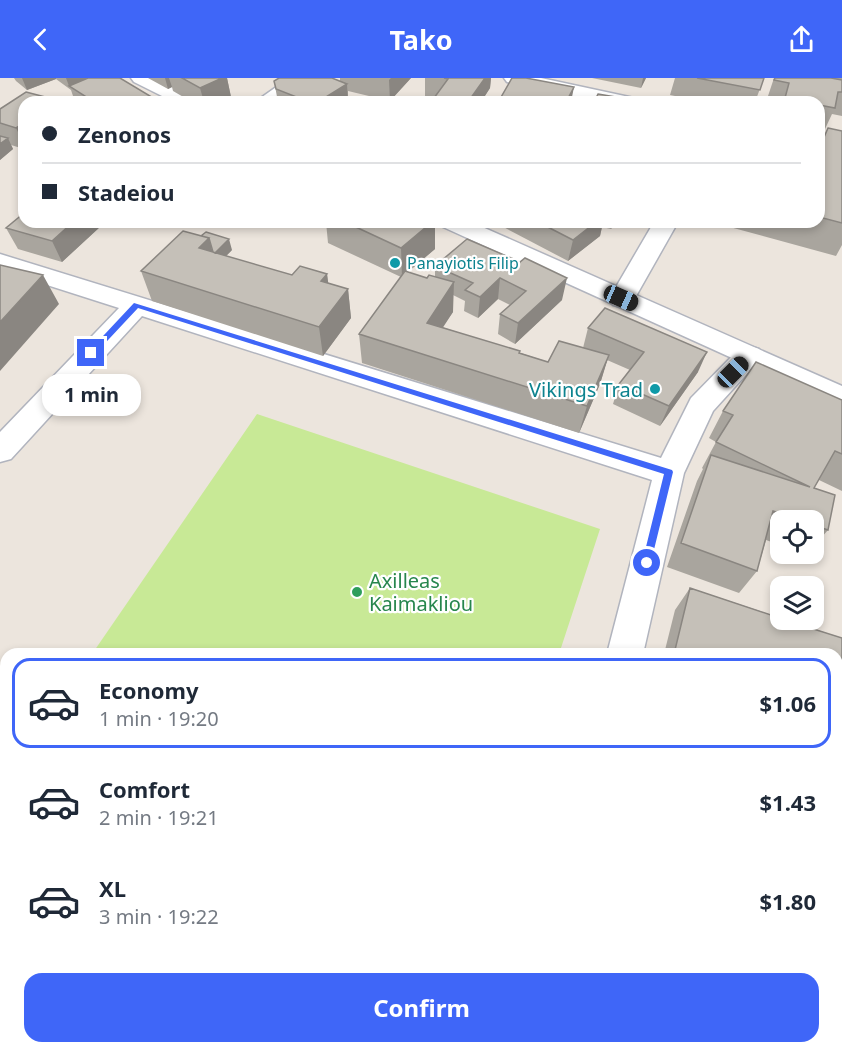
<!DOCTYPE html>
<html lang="en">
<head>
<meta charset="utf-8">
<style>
	body { margin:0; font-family:"Noto Sans",sans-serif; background:#f2f2f3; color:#1f2937; height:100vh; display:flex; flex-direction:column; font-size:22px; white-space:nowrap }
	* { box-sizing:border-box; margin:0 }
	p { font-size:20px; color:#747a83 }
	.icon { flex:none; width:33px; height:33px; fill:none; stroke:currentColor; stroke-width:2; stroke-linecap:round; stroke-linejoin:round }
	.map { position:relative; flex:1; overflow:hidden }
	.side { position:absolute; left:0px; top:570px; width:843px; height:406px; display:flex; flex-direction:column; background:#fff; border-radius:18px 18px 0 0; box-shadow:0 3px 9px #0003 }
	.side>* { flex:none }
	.hud { position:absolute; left:18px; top:18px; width:807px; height:132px; border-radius:18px; box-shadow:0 3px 9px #0003; display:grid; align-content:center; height:132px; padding:0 24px; background:#fff }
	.fabs { position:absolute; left:770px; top:432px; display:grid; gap:12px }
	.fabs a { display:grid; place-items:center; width:54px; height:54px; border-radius:12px; background:#fff; box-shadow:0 3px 9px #0003; font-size:30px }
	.end { position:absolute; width:27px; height:27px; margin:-14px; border:8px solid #3f66f8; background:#fff; box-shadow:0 0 0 3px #fff }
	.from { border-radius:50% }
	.bubble { position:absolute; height:42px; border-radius:18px; background:#fff; box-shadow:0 3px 9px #0003; font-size:20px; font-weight:700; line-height:42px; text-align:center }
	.car { position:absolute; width:18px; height:36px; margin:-18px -9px; border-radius:8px; box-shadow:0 0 4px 2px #0007; background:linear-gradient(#222 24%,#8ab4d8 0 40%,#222 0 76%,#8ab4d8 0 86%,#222 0) }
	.hud b { display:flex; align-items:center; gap:21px; height:57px; font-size:22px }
	.hud b+b { border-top:2px solid #e0e1e3 }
	.hud i { width:15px; height:15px; background:#1f2937 }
	ul { padding:10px 0 0; list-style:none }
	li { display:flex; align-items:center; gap:18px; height:90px; margin:0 12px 9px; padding:0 12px; border:3px solid transparent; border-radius:18px }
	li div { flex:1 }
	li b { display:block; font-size:22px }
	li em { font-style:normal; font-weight:700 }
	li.on { border-color:#3f66f8 }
	li>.icon { width:54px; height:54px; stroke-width:1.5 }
	.action { display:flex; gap:12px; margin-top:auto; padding:12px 24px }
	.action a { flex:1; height:69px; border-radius:18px; background:#3f66f8; color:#fff; font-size:24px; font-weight:700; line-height:69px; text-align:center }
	header { display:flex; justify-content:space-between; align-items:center; height:78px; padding:0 24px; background:#3f66f8; color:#fff; font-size:27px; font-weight:700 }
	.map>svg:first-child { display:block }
</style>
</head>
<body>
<header><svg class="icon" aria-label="back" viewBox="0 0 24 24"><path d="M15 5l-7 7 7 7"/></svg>Tako<svg class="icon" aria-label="share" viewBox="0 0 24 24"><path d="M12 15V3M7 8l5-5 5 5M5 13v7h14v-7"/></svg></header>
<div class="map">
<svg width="842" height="976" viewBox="0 0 842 976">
	<rect width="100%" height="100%" fill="#ece5dd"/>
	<!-- pitch -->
	<path fill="#c8e996" d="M257 336 600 451 559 576H92Z
		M6 701V970L430 971 428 976H0V709Z"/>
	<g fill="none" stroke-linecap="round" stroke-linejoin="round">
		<defs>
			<path id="minor" d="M289 0H312L278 24H255Z
				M504 0H541L634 20 637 24H599L507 4Z
				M654 144H678L631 227 622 229 613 227 609 221Z
				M0 176 661 380 691 320 739 271 749 268 759 271 763 278 713 333 684 395 643 576H607L652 402 142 238 11 381 0 384V354L119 230 0 192Z
				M507 970H553L552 976H506Z"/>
			<path id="tertiary" d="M131 0H156L196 20 199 24H174L134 4Z
				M439 144H471L842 308V330L443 149Z"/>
		</defs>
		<!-- minor casing -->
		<use href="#minor" stroke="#b1b4be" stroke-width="3"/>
		<!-- tertiary casing -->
		<use href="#tertiary" stroke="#b1b4be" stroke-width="3"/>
		<!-- minor -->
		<use href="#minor" fill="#fff" fill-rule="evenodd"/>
		<!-- tertiary -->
		<use href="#tertiary" fill="#fff" fill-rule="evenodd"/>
	</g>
	<!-- wall -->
	<path fill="#a9a59e" d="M14 0H120L160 24H75L71 12 56 1 27 12 16 3Z
		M148 0H227L231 19 221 24H192L173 13 172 9 168 11Z
		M340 0H411L390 23 348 13V24H278L274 3H340Z
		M425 0H491L490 10 481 24H434L435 20 425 18Z
		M592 0H646L641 10Z
		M675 0H764L755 24H705L670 17Z
		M774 0H842V38L832 36 825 51 819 50V24H766Z
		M500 21 571 24H499Z
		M24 24V71L11 67 13 71 0 82V31Z
		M828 50 842 53V167L836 178 726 148 727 144H819V68Z
		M24 144H99L101 148 62 184 18 171 6 150Z
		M326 144H435V171L408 194 427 200 435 199V188L518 183V186L562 222 515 266 498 256 500 236 510 227 498 221 478 240 464 233 465 223 453 217V234L442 249 548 284 583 270 588 250 698 294 660 348 613 326 619 306 630 292 607 282 600 306 579 355 362 285 359 256 401 199 328 165Z
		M494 144H616L611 151 602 149 600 158 568 183Z
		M232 172 226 178 292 197 327 196 328 205 348 211 351 240 323 278 152 223 141 193Z
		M842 322V413L819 402 814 410 828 452 813 469V442H780V467L766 462 757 493 739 515 667 489 697 403 703 391 702 390 716 364 709 360 723 333Z
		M690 510 842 560V669L837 672V576H664L675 532Z
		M837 709 842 711V843L837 840Z
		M664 970H753L752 973 763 976H675Z"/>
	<!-- shaded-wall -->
	<path fill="#8a8681" d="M22 0H56V1L27 12Z
		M66 0H102L69 8Z
		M165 0H169L172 9 168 11Z
		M208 0H227L231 19 221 24H204L200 10Z
		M391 0H411L390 23 389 2Z
		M485 0H491L490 10 481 24H468Z
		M643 0H646L641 10Z
		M347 6 348 24H318Z
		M574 9 571 24H566Z
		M24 45V66L16 50Z
		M8 60 13 71 0 82V66Z
		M73 144H99L101 148 62 184 52 163Z
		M432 144H435V171L402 199 401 170Z
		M596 144H603L600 158 568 183 573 162Z
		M613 144H616L611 151Z
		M209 160 217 190 199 170Z
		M229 161 232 172 218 186 215 175Z
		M327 196 331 225 321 203Z
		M43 197 59 226 0 293V244Z
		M500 200 498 221 478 240 480 219Z
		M567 200 562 222 515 266 518 245Z
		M454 204 453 234 427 274V245Z
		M348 211 351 240 323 278 319 249Z
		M707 274 698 294 660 348 669 328Z
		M609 277 600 306 579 355 587 328Z"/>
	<!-- building -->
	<path fill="#c5c0b8" stroke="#8a8681" stroke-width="1.5" d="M88 0H120L160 24H94L69 8Z
		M182 0H222L200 10Z
		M279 0H332L347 6 318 24H309L276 11 274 3Z
		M444 0H485L468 24H454L434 20 448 1Z
		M512 0H526L574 9 566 24H516L500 21Z
		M697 0H764L760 12Z
		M775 0H831L842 2V14H838L835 30 819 27V24H806L785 20 789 5 774 2Z
		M26 14 57 22 54 24H24V45L16 50 0 45V31Z
		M598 16 645 24H594Z
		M828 50 842 53V145L819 139V71Z
		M0 58 8 60 0 66Z
		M24 135V144H73L52 163 6 150Z
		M345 144H432L401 170Z
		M538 144H596L573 162Z
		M183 153 209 160 199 170 292 197 300 188 327 196 321 203 348 211 319 249 141 193Z
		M206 154 229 161 215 175 213 174 209 160 201 158Z
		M467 161 518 183 508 194 525 180 567 200 518 245 500 236 526 213 500 200 480 219 465 212 473 205 435 188Z
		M0 187 43 197 0 244Z
		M405 193 427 200 429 197 454 204 427 245 520 273 519 275 548 284 559 263 609 277 587 328 359 256Z
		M605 230 707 274 669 328 619 306 644 274 588 250Z
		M756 284 842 322V376L835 373 814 410 835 417 828 452 813 447V442H800L773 433 757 493 681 465 711 377 810 409 716 364 733 337 723 333Z
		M690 510 780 540V542H785L842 560V662L837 660V576H674Z
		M837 709 842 711V830L837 828Z
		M674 970H753L752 976H685Z"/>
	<!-- route -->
	<path fill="#3f66f8" d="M134 225 672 392 673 394 650 488 647 489 642 485 664 396 138 230 94 277H89V273Z"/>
	<!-- markers -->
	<g fill="#0f9aa8" stroke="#fff" stroke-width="2">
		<circle cx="395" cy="185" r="6"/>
		<circle cx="655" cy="311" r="6"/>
	</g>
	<circle fill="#2e9e5b" stroke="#fff" stroke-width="2" cx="357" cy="514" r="6"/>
	<g text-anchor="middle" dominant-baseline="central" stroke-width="4.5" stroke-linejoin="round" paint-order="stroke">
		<!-- far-culture labels -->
		<g font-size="16" fill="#0d838f" stroke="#fff" text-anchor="start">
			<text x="407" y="185">Panayiotis Filip</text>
		</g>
		<!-- culture labels -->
		<g font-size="20" fill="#0d838f" stroke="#fff" text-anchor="end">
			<text x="643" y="311">Vikings Trad</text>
		</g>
		<!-- leisure labels -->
		<g font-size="20" fill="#27864d" stroke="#fff" text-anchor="start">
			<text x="369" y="502">Axilleas<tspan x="369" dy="23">Kaimakliou</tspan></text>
		</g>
	</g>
</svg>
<div class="fabs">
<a><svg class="icon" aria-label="locate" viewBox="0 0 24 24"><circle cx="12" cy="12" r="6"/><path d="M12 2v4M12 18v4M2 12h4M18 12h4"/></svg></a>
<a><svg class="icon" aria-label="layers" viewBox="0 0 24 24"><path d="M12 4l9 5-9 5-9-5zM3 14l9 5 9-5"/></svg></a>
</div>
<i class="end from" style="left:647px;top:485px"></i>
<i class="end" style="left:91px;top:275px"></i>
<div class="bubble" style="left:42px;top:296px;width:99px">1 min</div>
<i class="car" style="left:621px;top:220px;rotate:114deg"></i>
<i class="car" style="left:733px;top:294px;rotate:45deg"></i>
<div class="hud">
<b><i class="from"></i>Zenonos</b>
<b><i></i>Stadeiou</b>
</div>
<section class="side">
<ul>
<li class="on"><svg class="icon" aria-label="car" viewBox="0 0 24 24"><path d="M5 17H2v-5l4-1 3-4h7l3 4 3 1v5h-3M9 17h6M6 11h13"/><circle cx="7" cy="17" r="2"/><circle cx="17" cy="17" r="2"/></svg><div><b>Economy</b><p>1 min · 19:20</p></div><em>$1.06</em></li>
<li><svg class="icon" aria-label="car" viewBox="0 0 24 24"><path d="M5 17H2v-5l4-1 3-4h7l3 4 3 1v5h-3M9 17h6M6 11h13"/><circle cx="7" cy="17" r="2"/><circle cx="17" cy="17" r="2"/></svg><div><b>Comfort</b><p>2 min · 19:21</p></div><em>$1.43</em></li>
<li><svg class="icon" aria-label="car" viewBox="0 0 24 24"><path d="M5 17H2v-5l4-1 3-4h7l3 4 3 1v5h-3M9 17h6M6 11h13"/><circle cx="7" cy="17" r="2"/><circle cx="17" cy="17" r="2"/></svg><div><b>XL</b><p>3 min · 19:22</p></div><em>$1.80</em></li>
</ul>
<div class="action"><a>Confirm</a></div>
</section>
</div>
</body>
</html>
